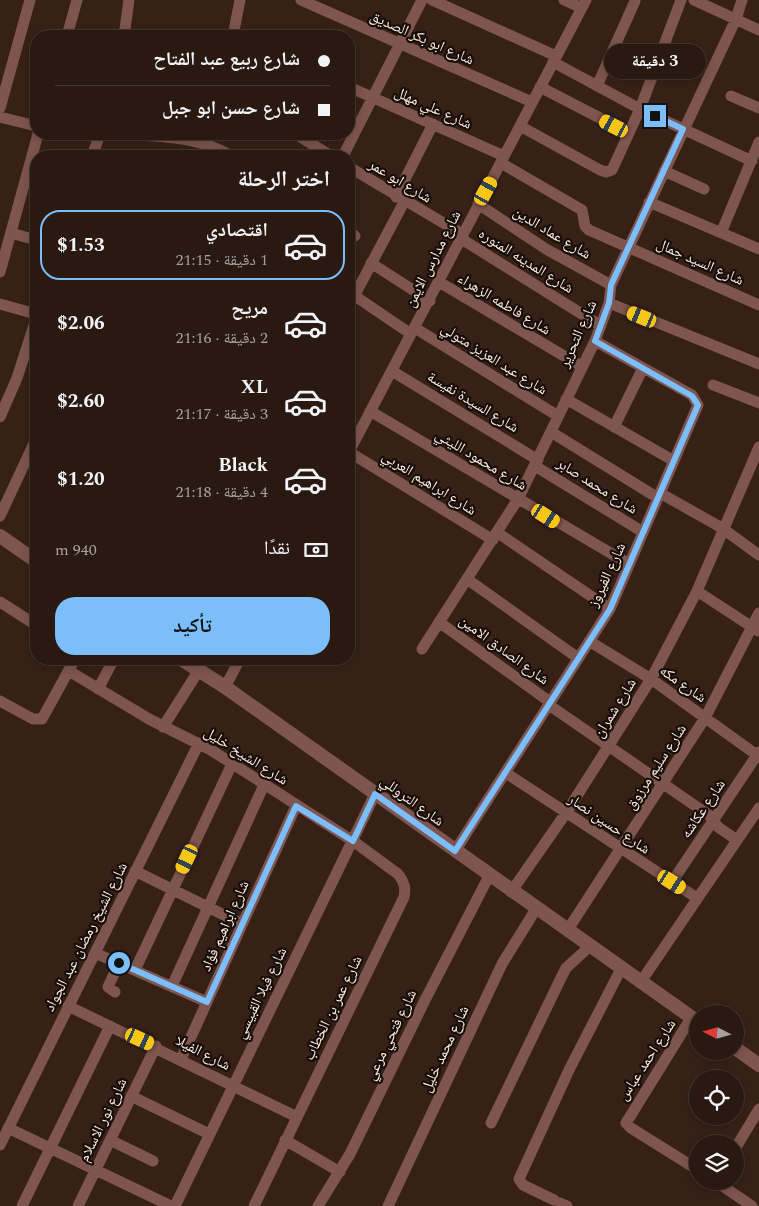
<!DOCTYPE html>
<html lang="ar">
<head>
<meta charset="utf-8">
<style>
	body { margin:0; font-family:Spectral,"Noto Naskh Arabic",serif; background:#31221a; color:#f1f3f6; direction:rtl; height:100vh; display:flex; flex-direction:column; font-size:19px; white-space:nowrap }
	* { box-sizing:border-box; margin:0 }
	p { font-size:16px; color:#a5a09f }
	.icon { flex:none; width:28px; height:28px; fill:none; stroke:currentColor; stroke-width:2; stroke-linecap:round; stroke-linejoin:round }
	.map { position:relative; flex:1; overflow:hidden; direction:ltr }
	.panel { position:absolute; left:30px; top:150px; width:325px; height:515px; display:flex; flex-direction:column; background:#291911; border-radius:20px; box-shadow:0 2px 12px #0003,0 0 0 1px #453831; direction:rtl }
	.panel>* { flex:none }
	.top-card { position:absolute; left:30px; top:30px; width:325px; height:110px; border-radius:20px; box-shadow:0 2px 12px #0003,0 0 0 1px #453831; direction:rtl; display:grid; align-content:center; height:110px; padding:0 25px; background:#291911 }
	.needle { width:32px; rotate:276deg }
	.tools { position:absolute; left:689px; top:1005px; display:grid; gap:10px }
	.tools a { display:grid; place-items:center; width:55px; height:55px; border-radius:50%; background:#291911; box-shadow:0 2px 12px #0003,0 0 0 1px #453831; font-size:25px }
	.end { position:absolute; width:22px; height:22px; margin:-11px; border:6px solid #7bbef9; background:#111; box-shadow:0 0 0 2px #111 }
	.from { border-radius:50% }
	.bubble { position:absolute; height:35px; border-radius:18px; background:#291911; box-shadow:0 2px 12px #0003,0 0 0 1px #453831; font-size:16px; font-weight:700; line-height:35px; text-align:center; direction:rtl }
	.car { position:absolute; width:15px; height:30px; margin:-15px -8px; border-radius:6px; box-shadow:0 0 4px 1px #0007; background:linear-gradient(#f5c518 24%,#345 0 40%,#f5c518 0 76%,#345 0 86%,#f5c518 0) }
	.top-card b { display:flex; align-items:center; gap:18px; height:48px; font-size:19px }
	.top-card b+b { border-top:1px solid #453831 }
	.top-card i { width:12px; height:12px; background:#f1f3f6 }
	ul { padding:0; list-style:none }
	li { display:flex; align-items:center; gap:15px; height:70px; margin:0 10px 8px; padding:0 15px; border:2px solid transparent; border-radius:20px }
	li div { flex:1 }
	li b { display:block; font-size:19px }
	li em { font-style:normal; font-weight:700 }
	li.selected { border-color:#7bbef9 }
	li>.icon { width:45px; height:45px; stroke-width:1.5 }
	h2 { padding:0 25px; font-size:22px; line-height:60px }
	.pay { display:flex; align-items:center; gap:12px; height:55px; padding:0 25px; font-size:19px }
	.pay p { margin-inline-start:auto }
	.button { display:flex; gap:10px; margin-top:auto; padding:10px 25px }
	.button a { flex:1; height:58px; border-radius:20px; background:#7bbef9; color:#111; font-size:20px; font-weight:700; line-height:58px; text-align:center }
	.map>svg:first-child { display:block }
</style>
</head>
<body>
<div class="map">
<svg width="759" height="1206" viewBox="0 0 759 1206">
	<rect width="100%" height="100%" fill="#372117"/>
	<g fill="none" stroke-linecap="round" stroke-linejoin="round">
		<!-- minor -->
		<path stroke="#7e554f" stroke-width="11" d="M301 0 532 102
			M432 0 556 56
			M564 0 582 8
			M694 0 759 30
			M67 36 77 0
			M124 36 129 0
			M233 36 240 0
			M553 62 640 109 752 161
			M597 86 635 1
			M349 87 504 156
			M540 87 629 133
			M731 96 759 108
			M0 108 30 0
			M0 117 36 126
			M520 126 600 170 606 172 612 170 640 109 681 0
			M126 134C163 137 198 136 231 156
			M296 134 331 156
			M92 156 100 134
			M343 156 422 0
			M501 163 582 210 585 226 589 230 759 305
			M349 167 462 234
			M664 171 704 189
			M396 197 433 124
			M649 202 759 249
			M478 204 546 249 611 285
			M349 231 355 236
			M11 233 36 240
			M721 233 759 142
			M460 238 601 326
			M371 263 430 301
			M0 272 38 134
			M439 282 581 366
			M349 292 411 334
			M609 303 759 364
			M0 304 36 314
			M349 306 404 202
			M415 328 558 416
			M392 371 538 460
			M713 385 759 403
			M566 399 674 461
			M370 411 629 564
			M0 417 17 378 36 319
			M614 427 643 368
			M551 432 658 498
			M349 452 586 0
			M349 452 493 540
			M535 466 643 532
			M660 493 722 528 759 555
			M0 516 36 439
			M498 533 610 609
			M467 579 578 658
			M697 591 758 631
			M0 602 36 625
			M439 622 550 702
			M589 641 651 679 757 755
			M422 649 518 499 595 341 609 303 611 285 736 19 742 0
			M69 671 149 719 211 750 353 841 398 874C404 882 406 887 404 897L254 1206
			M225 687 240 659
			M98 689 114 659
			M0 701 33 719H42L75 659
			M549 705 710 816 718 827 737 840
			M163 727 199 670
			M506 773 697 898
			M455 851 610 609 698 405 692 395 595 341
			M135 871 242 924
			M672 882 759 752
			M511 892 566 813 651 679 697 591 759 447
			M567 931 705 718 759 613
			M95 953 207 1002
			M135 970 232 764
			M640 983 759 808
			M172 986 264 785
			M115 992 108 987 119 963
			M68 1006 297 1117
			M691 1018 626 1123 631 1128 698 1170
			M181 1059 296 806
			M131 1096 209 1134
			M491 1123 559 982 566 968 589 947
			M8 1128 171 1206
			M110 1140 153 1161
			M285 1140 340 1172
			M0 1145 199 743
			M735 1149 759 1109
			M715 1181 752 1206
			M554 1200 523 1185 519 1179 569 1070 621 969
			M560 1203 567 1206
			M22 1206 110 1026
			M78 1206 156 1046
			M175 1206 375 794
			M318 1206 350 1154 424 1002 489 876
			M388 1206 502 964 536 909"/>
		<!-- tertiary -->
		<path stroke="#7e554f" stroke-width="14" d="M0 536 36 561
			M181 659 225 687 698 1022
			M735 1048 759 1065"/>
	</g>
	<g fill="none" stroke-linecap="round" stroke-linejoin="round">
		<!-- route -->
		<path stroke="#7bbef9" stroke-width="6" d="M119 963 207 1002 296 806 353 841 375 794 455 851 610 609 698 405 692 396 595 341 609 303 611 285 683 129 655 116"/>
	</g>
	<g text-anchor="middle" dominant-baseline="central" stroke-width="4.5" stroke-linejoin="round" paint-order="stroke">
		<!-- street labels -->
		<g font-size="15" fill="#fbece4" stroke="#180e09">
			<text transform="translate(422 38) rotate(24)">شارع ابو بكر الصديق</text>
			<text transform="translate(433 108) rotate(24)">شارع علي مهلل</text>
			<text transform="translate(400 181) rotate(31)">شارع ابو عمر</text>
			<text transform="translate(552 233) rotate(31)">شارع عماد الدين</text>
			<text transform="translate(433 259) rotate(-63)">شارع مدارس الايمن</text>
			<text transform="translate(526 261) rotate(32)">شارع المدينه المنوره</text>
			<text transform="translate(700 262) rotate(24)">شارع السيد جمال</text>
			<text transform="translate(504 304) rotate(31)">شارع فاطمه الزهراء</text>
			<text transform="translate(578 334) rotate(-66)">شارع التحرير</text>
			<text transform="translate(494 359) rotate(32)">شارع عبد العزيز متولي</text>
			<text transform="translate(473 402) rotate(31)">شارع السيدة نفيسة</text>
			<text transform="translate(481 460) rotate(31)">شارع محمود الليثي</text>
			<text transform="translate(429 483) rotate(32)">شارع ابراهيم العربي</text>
			<text transform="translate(597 486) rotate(32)">شارع محمد صابر</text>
			<text transform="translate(607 575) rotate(-65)">شارع الفيروز</text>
			<text transform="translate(504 650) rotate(36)">شارع الصادق الامين</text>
			<text transform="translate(683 684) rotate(35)">شارع مكه</text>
			<text transform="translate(615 708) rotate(-58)">شارع شمران</text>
			<text transform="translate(246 756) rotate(32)">شارع الشيخ خليل</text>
			<text transform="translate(656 767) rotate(-57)">شارع سليم مرزوق</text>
			<text transform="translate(412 801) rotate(36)">شارع التروللي</text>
			<text transform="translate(703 809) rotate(-56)">شارع عكاشه</text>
			<text transform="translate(609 824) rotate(34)">شارع حسين نصار</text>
			<text transform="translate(225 926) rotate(-66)">شارع ابراهيم فؤاد</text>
			<text transform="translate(86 937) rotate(-63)">شارع الشيخ رمضان عبد الجواد</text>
			<text transform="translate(261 993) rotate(-64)">شارع فيلا القبيسي</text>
			<text transform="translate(333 1008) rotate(-64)">شارع عمر بن الخطاب</text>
			<text transform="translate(391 1035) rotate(-64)">شارع فتحي مرعي</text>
			<text transform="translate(445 1049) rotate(-65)">شارع محمد خليل</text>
			<text transform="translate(203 1053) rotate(27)">شارع الفيلا</text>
			<text transform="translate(647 1060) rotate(-57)">شارع احمد عباس</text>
			<text transform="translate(103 1120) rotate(-64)">شارع نور الاسلام</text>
		</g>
	</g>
</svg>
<div class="tools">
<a><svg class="needle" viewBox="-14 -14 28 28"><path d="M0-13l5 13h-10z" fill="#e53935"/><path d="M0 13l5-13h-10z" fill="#a5a09f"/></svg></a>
<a><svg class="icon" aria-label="locate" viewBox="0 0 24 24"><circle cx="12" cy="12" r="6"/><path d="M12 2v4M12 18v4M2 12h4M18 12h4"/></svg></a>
<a><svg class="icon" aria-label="layers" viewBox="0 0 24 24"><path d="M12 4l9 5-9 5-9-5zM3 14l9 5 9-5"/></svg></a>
</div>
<i class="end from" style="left:119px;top:963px"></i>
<i class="end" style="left:655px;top:116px"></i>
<div class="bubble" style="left:604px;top:44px;width:102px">3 دقيقة</div>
<i class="car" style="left:614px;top:126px;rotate:298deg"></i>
<i class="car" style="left:486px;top:191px;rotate:29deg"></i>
<i class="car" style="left:642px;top:317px;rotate:292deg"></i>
<i class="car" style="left:546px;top:516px;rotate:122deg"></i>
<i class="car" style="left:187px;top:859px;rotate:205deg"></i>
<i class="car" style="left:672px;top:882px;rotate:122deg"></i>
<i class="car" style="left:140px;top:1039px;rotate:115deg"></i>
<div class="top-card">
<b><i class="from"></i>شارع ربيع عبد الفتاح</b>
<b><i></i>شارع حسن ابو جبل</b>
</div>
<section class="panel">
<h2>اختر الرحلة</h2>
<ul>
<li class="selected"><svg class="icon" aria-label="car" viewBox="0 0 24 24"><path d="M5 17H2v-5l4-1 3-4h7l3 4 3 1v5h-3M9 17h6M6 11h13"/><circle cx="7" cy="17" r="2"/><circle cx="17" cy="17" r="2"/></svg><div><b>اقتصادي</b><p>1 دقيقة · 21:15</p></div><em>$1.53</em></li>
<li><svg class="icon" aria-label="car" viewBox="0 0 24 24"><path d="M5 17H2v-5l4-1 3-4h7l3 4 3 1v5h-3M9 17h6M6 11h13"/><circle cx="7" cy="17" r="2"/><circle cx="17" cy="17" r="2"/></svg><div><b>مريح</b><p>2 دقيقة · 21:16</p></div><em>$2.06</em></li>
<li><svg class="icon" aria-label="car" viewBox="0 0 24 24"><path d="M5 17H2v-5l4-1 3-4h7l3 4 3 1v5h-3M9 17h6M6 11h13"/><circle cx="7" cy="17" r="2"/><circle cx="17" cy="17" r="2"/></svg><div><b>XL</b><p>3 دقيقة · 21:17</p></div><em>$2.60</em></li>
<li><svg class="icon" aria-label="car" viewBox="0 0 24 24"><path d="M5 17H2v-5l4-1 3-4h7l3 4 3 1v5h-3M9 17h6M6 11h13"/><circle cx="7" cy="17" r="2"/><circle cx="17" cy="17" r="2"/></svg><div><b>Black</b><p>4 دقيقة · 21:18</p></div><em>$1.20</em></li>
</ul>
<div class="pay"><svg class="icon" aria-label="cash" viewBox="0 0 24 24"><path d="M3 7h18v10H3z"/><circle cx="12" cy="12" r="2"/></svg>نقدًا<p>940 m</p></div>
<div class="button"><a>تأكيد</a></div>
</section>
</div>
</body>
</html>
